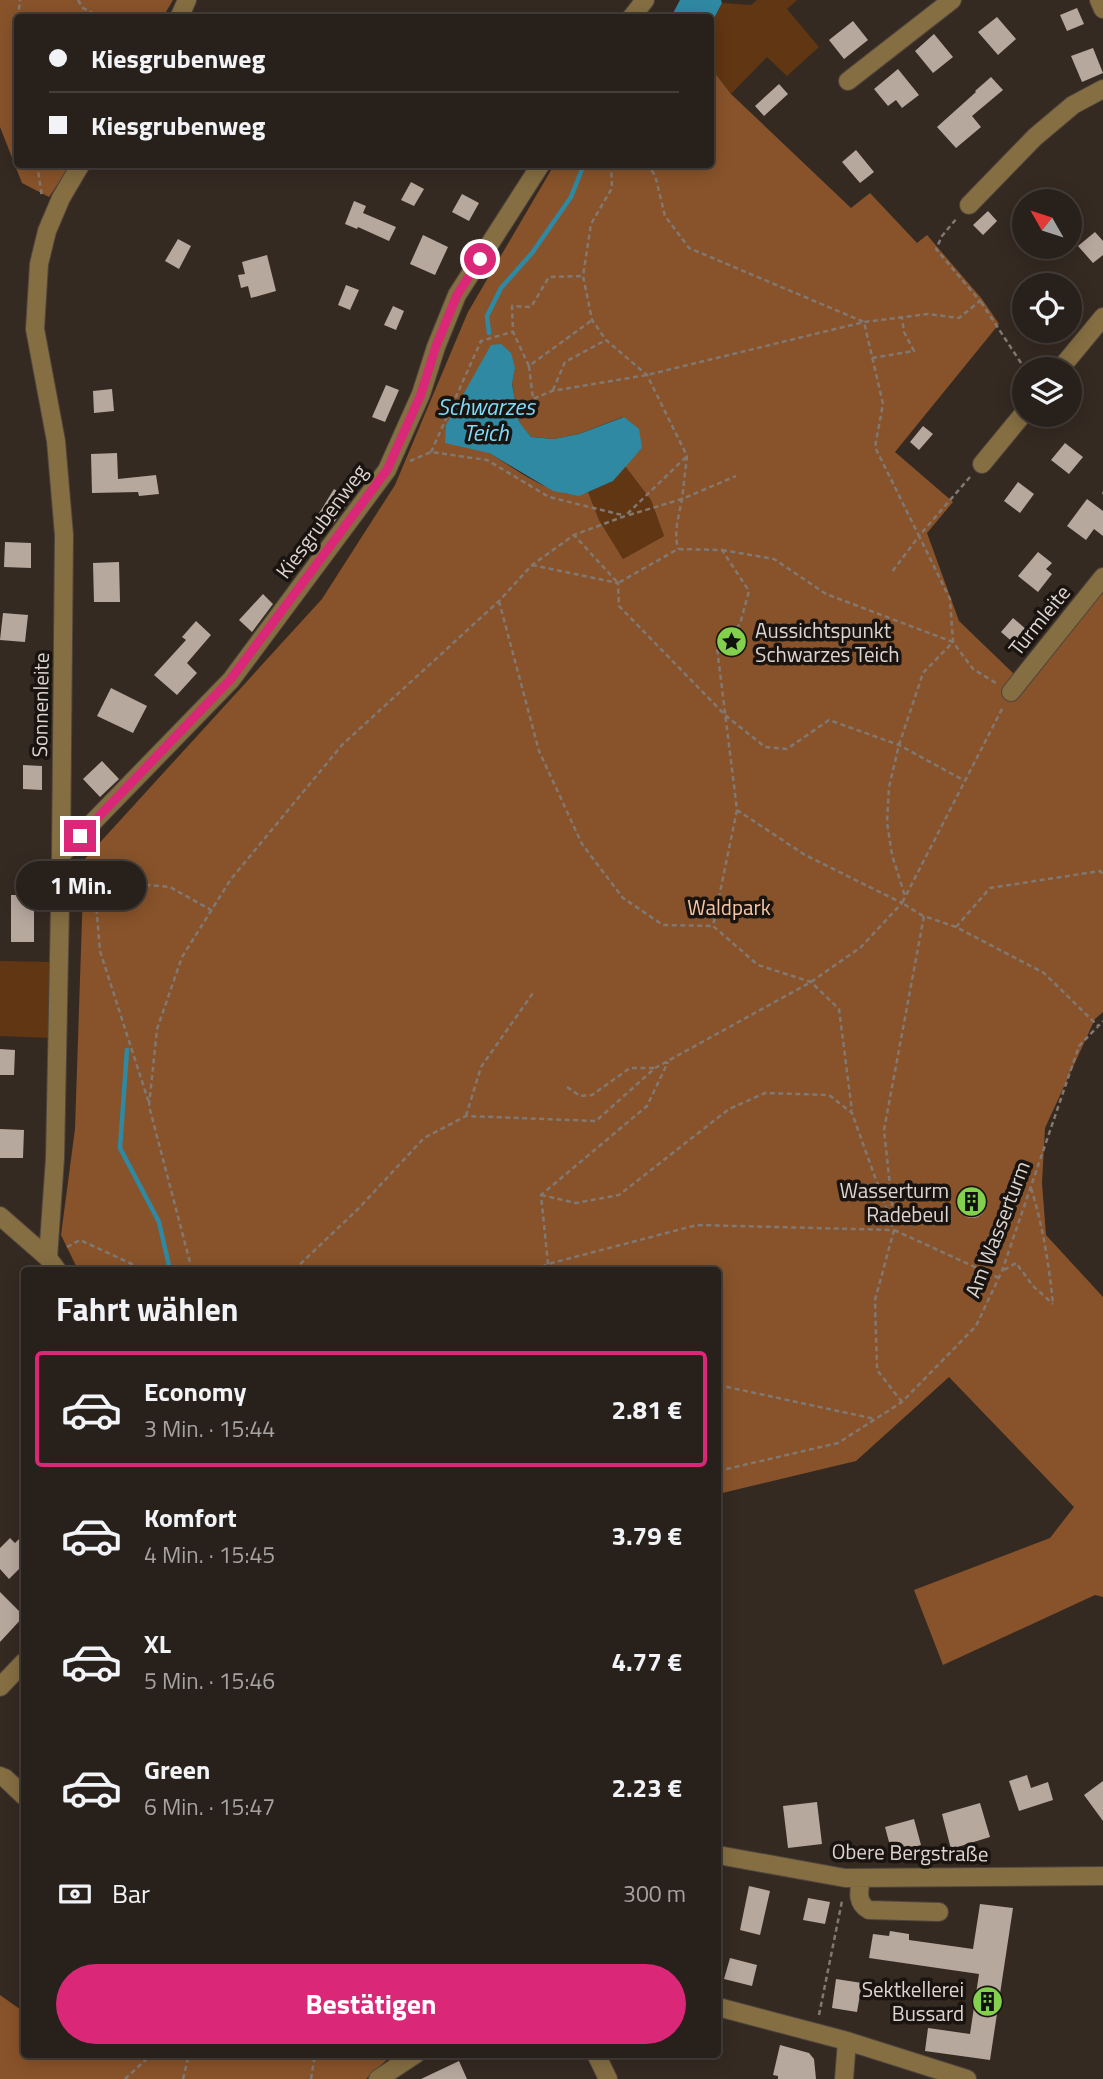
<!DOCTYPE html>
<html lang="de">
<head>
<meta charset="utf-8">
<style>
	body { margin:0; font-family:"Titillium Web",sans-serif; background:#342d27; color:#f1f3f6; height:100vh; display:flex; flex-direction:column; font-size:26px; white-space:nowrap }
	* { box-sizing:border-box; margin:0 }
	p { font-size:23px; color:#a5a3a2 }
	.icon { flex:none; width:38px; height:38px; fill:none; stroke:currentColor; stroke-width:2; stroke-linecap:round; stroke-linejoin:round }
	.map { position:relative; flex:1; overflow:hidden }
	.details { position:absolute; left:21px; top:1267px; width:700px; height:791px; display:flex; flex-direction:column; background:#28201a; border-radius:7px; box-shadow:0 4px 18px #0003,0 0 0 2px #443e39 }
	.details>* { flex:none }
	.hud { position:absolute; left:14px; top:14px; width:700px; height:154px; border-radius:7px; box-shadow:0 4px 18px #0003,0 0 0 2px #443e39; display:grid; align-content:center; height:154px; padding:0 35px; background:#28201a }
	.needle { width:46px; rotate:309deg }
	.tools { position:absolute; left:1012px; top:189px; display:grid; gap:14px }
	.tools a { display:grid; place-items:center; width:70px; height:70px; border-radius:50%; background:#28201a; box-shadow:0 4px 18px #0003,0 0 0 2px #443e39; font-size:35px }
	.end { position:absolute; width:32px; height:32px; margin:-16px; border:9px solid #db2777; background:#fff; box-shadow:0 0 0 4px #fff }
	.from { border-radius:50% }
	.bubble { position:absolute; height:49px; border-radius:24px; background:#28201a; box-shadow:0 4px 18px #0003,0 0 0 2px #443e39; font-size:23px; font-weight:700; line-height:49px; text-align:center }
	.hud b { display:flex; align-items:center; gap:24px; height:66px; font-size:26px }
	.hud b+b { border-top:2px solid #443e39 }
	.hud i { width:18px; height:18px; background:#f1f3f6 }
	ul { padding:0; list-style:none }
	li { display:flex; align-items:center; gap:21px; height:116px; margin:0 14px 10px; padding:0 21px; border:4px solid transparent; border-radius:7px }
	li div { flex:1 }
	li b { display:block; font-size:26px }
	li em { font-style:normal; font-weight:700 }
	li.active { border-color:#db2777 }
	li>.icon { width:63px; height:63px; stroke-width:1.5 }
	h2 { padding:0 35px; font-size:32px; line-height:84px }
	.pay { display:flex; align-items:center; gap:18px; height:77px; padding:0 35px; font-size:26px }
	.pay p { margin-inline-start:auto }
	.primary-button { display:flex; gap:14px; margin-top:auto; padding:14px 35px }
	.primary-button a { flex:1; height:80px; border-radius:42px; background:#db2777; color:#fff; font-size:28px; font-weight:700; line-height:80px; text-align:center }
	.map>svg:first-child { display:block }
</style>
</head>
<body>
<div class="map">
<svg width="1103" height="2079" viewBox="0 0 1103 2079">
	<rect width="100%" height="100%" fill="#352a22"/>
	<!-- green -->
	<path fill="#613613" d="M757 0H797L787 9 819 47 787 76 767 57 731 94 711 68V24L722 3 751 5Z
		M625 466 651 500 664 536 623 559 599 520 588 492 613 481Z
		M0 961 53 962V1038L0 1036Z"/>
	<!-- forest -->
	<path fill="#88532a" fill-rule="evenodd" d="M0 0H173L163 17 18 18V164L71 165 49 197 22 183 0 127Z
		M711 68 731 94 851 208 870 193 917 243 927 235 982 299 999 324 895 452 953 502 927 533 959 621 1015 675 1103 582V1012L1095 1019 1045 1128 1042 1183 1046 1235 1103 1297V1597L1095 1595 943 1665 914 1590 1050 1538 1074 1507 949 1377 856 1461 718 1494V1270H78L61 1235 75 1129 84 860 322 599 395 485 468 312 554 165 710 164ZM515 368 512 383 519 423 531 437 554 439 579 434 623 417 642 448 625 466 651 500 664 536 623 559 599 520 588 492C560 504 513 467 489 453Z
		M0 1995 24 2012V2054L392 2055 366 2079H0Z"/>
	<!-- water -->
	<path fill="#2f89a2" d="M680 0H721L722 3 711 24 710 18 671 17Z
		M501 344 511 353 515 368 512 384 519 422 531 437 554 439 579 434 624 417 639 429 642 448 613 481 579 496 553 491 489 453 445 443 446 425 491 345Z"/>
	<g fill="none" stroke-linecap="round" stroke-linejoin="round">
		<!-- stream -->
		<path stroke="#2f89a2" stroke-width="4.5" d="M489 333 487 316 501 288 532 253 571 197 584 164
			M127 1050 120 1148 159 1222 170 1270"/>
	</g>
	<!-- building -->
	<path fill="#b7a89e" d="M1077 8 1084 24 1067 31 1060 15Z
		M997 17 1016 39 998 55 978 32Z
		M853 21 868 40 844 59 829 40Z
		M934 34 953 57 933 73 915 51Z
		M1093 48 1103 73 1082 82 1071 56Z
		M898 69 919 95 902 108 896 100 888 106 874 89Z
		M991 77 1003 90 972 116 981 127 956 148 937 127 976 92 975 91Z
		M779 84 788 94 764 116 755 106Z
		M856 150 874 172 860 183 842 162Z
		M411 182 424 189 414 206 401 200Z
		M462 194 479 203 469 221 452 212Z
		M354 201 366 206 363 213 396 227 389 241 358 227 357 229 345 224Z
		M988 211 997 221 983 235 973 225Z
		M1095 232 1103 241V255L1093 263 1078 246Z
		M423 235 448 247 435 275 410 264Z
		M178 239 191 246 179 269 165 261Z
		M267 255 276 291 251 298 248 286 241 288 238 275 245 274 242 262Z
		M346 285 359 290 350 310 338 305Z
		M393 306 404 311 396 330 384 325Z
		M386 385 399 390 385 422 372 417Z
		M112 389 114 411 94 413 93 391Z
		M923 426 933 434 919 450 910 442Z
		M1065 443 1083 457 1069 474 1051 460Z
		M117 453 118 479 156 475 159 494 139 496 138 492 92 493 91 454Z
		M1018 482 1034 494 1020 513 1004 501Z
		M334 489 351 500 329 529 315 520Z
		M1087 499 1103 511V536L1094 529 1086 540 1067 526Z
		M5 542 31 543V568L4 567Z
		M1038 552 1052 563 1046 569 1052 574 1038 592 1018 576Z
		M119 562 120 602H94L93 563Z
		M263 594 273 604 252 632 239 620Z
		M3 613 28 615 25 642 0 640Z
		M1013 618 1027 630 1015 644 1001 632Z
		M196 621 211 635 187 663 197 673 177 695 154 675 186 640 182 637Z
		M111 688 147 706 133 733 97 716Z
		M102 761 119 779 100 797 83 779Z
		M23 765 42 766V790L23 789Z
		M11 895H34V942H11Z
		M0 1049 15 1050 14 1075H0Z
		M0 1129 24 1130 23 1158H0Z
		M958 1204a14 14 0 1 1 28 0a14 14 0 1 1-28 0Z
		M24 1534V1564L9 1579 0 1569V1548L10 1538 15 1543Z
		M0 1592 24 1616 0 1642Z
		M1027 1775 1031 1788 1048 1782 1053 1800 1019 1811 1009 1781Z
		M1103 1781V1821L1084 1795Z
		M817 1802 822 1844 788 1848 783 1806Z
		M980 1803 990 1837 951 1849 942 1814Z
		M914 1819 921 1845 892 1853 885 1827Z
		M749 1886 770 1891 760 1935 740 1930Z
		M808 1898 830 1902 825 1924 803 1920Z
		M980 1904 1013 1908 990 2060 925 2051 928 2028 970 2034 979 1974 869 1958 873 1934 889 1936 890 1931 909 1934V1940L973 1949Z
		M730 1958 757 1965 752 1986 724 1979Z
		M836 1979 862 1983 857 2012 832 2008Z
		M780 2045 809 2053 814 2059 816 2079H778V2076L773 2075Z
		M459 2061 467 2079H421Z"/>
	<g fill="none" stroke-linecap="round" stroke-linejoin="round">
		<defs>
			<path id="minor" d="M1099 0 1103 9
				M179 18 187 0
				M631 18 645 0
				M848 81 952 0
				M969 205 1035 137 1073 105 1103 89
				M1060 369 1103 317
				M982 464 1024 413
				M1011 692 1103 577
				M61 855 231 680 387 470 421 394 436 347 457 295 541 164
				M0 1216 48 1258 57 1270
				M48 1258 55 1158 61 855 64 535 56 441 35 329 39 264 47 231 61 198 81 164
				M0 1687 24 1662
				M0 1776 5 1778 24 1796
				M718 1855 845 1878 1103 1876
				M861 1878C859 1891 856 1903 869 1910L939 1912
				M718 2007 847 2041 967 2079
				M596 2054 608 2079
				M378 2079 416 2054
				M844 2079 847 2041"/>
		</defs>
		<!-- minor casing -->
		<use href="#minor" stroke="#50453e" stroke-width="20"/>
		<!-- path -->
		<path stroke="#827872" stroke-width="2.5" stroke-dasharray="5 3.5" stroke-linecap="butt" d="M78 0 83 8 102 18
			M18 18 20 0
			M18 20 14 51 18 90
			M37 164 42 197
			M611 164 612 188 591 224 583 276 592 320 606 340 647 375 687 456 682 499 677 524 676 538 678 549
			M646 164 655 175 665 216 689 248 864 322 883 404 875 447 919 536 892 572
			M581 276 549 277 531 307 512 306 513 332 529 366 592 320
			M981 302 1025 369
			M872 358 914 351 904 332 902 318
			M529 366 533 399 552 391 647 375 864 322 928 314 959 318 980 301 936 249 942 236 957 218
			M553 390 565 362 606 340
			M431 452 481 341 512 332
			M410 461 431 452 487 460 549 497 622 515
			M970 477 919 536 950 599 953 642 973 669 996 683
			M1102 493H1103
			M629 515 682 499 736 476
			M722 550 774 559 826 594 953 642 923 673 899 745 889 787 887 822 892 855 905 896
			M532 565 618 583 619 606 725 715 765 747 787 749 829 720 899 745 965 781
			M499 601 539 751 582 844 623 898 663 925 713 926
			M737 810 713 926 758 965 811 982 839 1009 852 1111
			M78 873 95 891 100 951 149 1103
			M95 891 136 884 170 887 211 910
			M923 916 902 903 1003 707
			M956 927 990 888 1100 871 1103 874
			M567 1087 580 1096 592 1095 630 1068H655
			M466 1116 481 1067 533 993
			M1031 1188C1043 1226 1049 1265 1053 1304
			M541 1195 576 1203 619 1195 729 1109 765 1093 829 1095 852 1113 894 1230 875 1300 877 1370 902 1402
			M894 1223 884 1130 924 916 956 927 1044 973 1098 1026
			M894 1230 999 1278
			M67 1247 80 1240 145 1270
			M548 1264 541 1195 647 1106 668 1062
			M192 1270 149 1106 157 1029 182 957 231 879 342 745 499 601 532 565 574 535 625 516 687 456
			M294 1270 359 1208 424 1138 466 1116 596 1121 655 1068 811 982 861 947 902 903 805 855 737 810 717 648 740 624 749 591 722 550 678 549 618 583 574 535
			M534 1270 548 1264 697 1225 894 1230
			M1004 1270 1016 1263 1033 1286 1053 1304
			M718 1385 875 1419
			M718 1471 838 1443 902 1402 976 1326 1002 1271 1079 1046 1103 1021
			M819 2015 842 1901
			M125 2079 152 2054
			M183 2079 189 2054
			M311 2079 315 2054"/>
		<!-- minor -->
		<use href="#minor" stroke="#856e42" stroke-width="18"/>
	</g>
	<g fill="none" stroke-linecap="round" stroke-linejoin="round">
		<!-- route -->
		<path stroke="#db2777" stroke-width="9" d="M80 836 230 680 387 470 421 394 436 346 457 295 480 259"/>
	</g>
	<!-- icons -->
	<defs>
		<symbol id="sight-disc" viewBox="-11 -11 22 22"><circle r="9.5" fill="#83d04e" stroke="#191410"/><path d="M0-6L1.8-2.2L6-1.7L2.9 1.2L3.7 5.4L0 3.3L-3.7 5.4L-2.9 1.2L-6-1.7L-1.8-2.2Z" fill="#111"/></symbol>
		<symbol id="building-disc" viewBox="-11 -11 22 22"><circle r="9.5" fill="#83d04e" stroke="#191410"/><path d="M-4-6H4V6H1V3H-1V6H-4ZM-2.5-4.3h1.7v1.8h-1.7ZM.8-4.3h1.7v1.8H.8ZM-2.5-1h1.7V.8h-1.7ZM.8-1h1.7V.8H.8Z" fill="#111"/></symbol>
	</defs>
	<g fill-rule="evenodd">
		<use href="#sight-disc" x="714" y="624" width="35" height="35"/>
		<use href="#building-disc" x="954" y="1184" width="35" height="35"/>
		<use href="#building-disc" x="970" y="1984" width="35" height="35"/>
	</g>
	<g text-anchor="middle" dominant-baseline="central" stroke-width="7" stroke-linejoin="round" paint-order="stroke">
		<!-- street labels -->
		<g font-size="21" fill="#ddd5d0" stroke="#191410">
			<text transform="translate(321 521) rotate(-53)">Kiesgrubenweg</text>
			<text transform="translate(1039 620) rotate(-51)">Turmleite</text>
			<text transform="translate(40 705) rotate(-89)">Sonnenleite</text>
			<text transform="translate(997 1229) rotate(-69)">Am Wasserturm</text>
			<text transform="translate(910 1852) rotate(1)">Obere Bergstraße</text>
		</g>
		<!-- poi labels -->
		<g font-size="21" fill="#ddd5d0" stroke="#191410" text-anchor="end">
			<text x="755" y="630" text-anchor="start">Aussichtspunkt<tspan x="755" dy="24">Schwarzes Teich</tspan></text>
			<text x="949" y="1190">Wasserturm<tspan x="949" dy="24">Radebeul</tspan></text>
			<text x="964" y="1989">Sektkellerei<tspan x="964" dy="24">Bussard</tspan></text>
		</g>
		<!-- park labels -->
		<g font-size="21" fill="#f8c6a4" stroke="#191410">
			<text x="729" y="907">Waldpark</text>
		</g>
		<!-- water labels -->
		<g font-size="23" font-style="italic" fill="#80dcf9" stroke="#191410">
			<text x="486" y="406">Schwarzes<tspan x="486" dy="26">Teich</tspan></text>
		</g>
	</g>
</svg>
<div class="tools">
<a><svg class="needle" viewBox="-14 -14 28 28"><path d="M0-13l5 13h-10z" fill="#e53935"/><path d="M0 13l5-13h-10z" fill="#a5a3a2"/></svg></a>
<a><svg class="icon" aria-label="locate" viewBox="0 0 24 24"><circle cx="12" cy="12" r="6"/><path d="M12 2v4M12 18v4M2 12h4M18 12h4"/></svg></a>
<a><svg class="icon" aria-label="layers" viewBox="0 0 24 24"><path d="M12 4l9 5-9 5-9-5zM3 14l9 5 9-5"/></svg></a>
</div>
<i class="end from" style="left:480px;top:259px"></i>
<i class="end" style="left:80px;top:836px"></i>
<div class="bubble" style="left:16px;top:861px;width:130px">1 Min.</div>
<div class="hud">
<b><i class="from"></i>Kiesgrubenweg</b>
<b><i></i>Kiesgrubenweg</b>
</div>
<section class="details">
<h2>Fahrt wählen</h2>
<ul>
<li class="active"><svg class="icon" aria-label="car" viewBox="0 0 24 24"><path d="M5 17H2v-5l4-1 3-4h7l3 4 3 1v5h-3M9 17h6M6 11h13"/><circle cx="7" cy="17" r="2"/><circle cx="17" cy="17" r="2"/></svg><div><b>Economy</b><p>3 Min. · 15:44</p></div><em>2.81 €</em></li>
<li><svg class="icon" aria-label="car" viewBox="0 0 24 24"><path d="M5 17H2v-5l4-1 3-4h7l3 4 3 1v5h-3M9 17h6M6 11h13"/><circle cx="7" cy="17" r="2"/><circle cx="17" cy="17" r="2"/></svg><div><b>Komfort</b><p>4 Min. · 15:45</p></div><em>3.79 €</em></li>
<li><svg class="icon" aria-label="car" viewBox="0 0 24 24"><path d="M5 17H2v-5l4-1 3-4h7l3 4 3 1v5h-3M9 17h6M6 11h13"/><circle cx="7" cy="17" r="2"/><circle cx="17" cy="17" r="2"/></svg><div><b>XL</b><p>5 Min. · 15:46</p></div><em>4.77 €</em></li>
<li><svg class="icon" aria-label="car" viewBox="0 0 24 24"><path d="M5 17H2v-5l4-1 3-4h7l3 4 3 1v5h-3M9 17h6M6 11h13"/><circle cx="7" cy="17" r="2"/><circle cx="17" cy="17" r="2"/></svg><div><b>Green</b><p>6 Min. · 15:47</p></div><em>2.23 €</em></li>
</ul>
<div class="pay"><svg class="icon" aria-label="cash" viewBox="0 0 24 24"><path d="M3 7h18v10H3z"/><circle cx="12" cy="12" r="2"/></svg>Bar<p>300 m</p></div>
<div class="primary-button"><a>Bestätigen</a></div>
</section>
</div>
</body>
</html>
